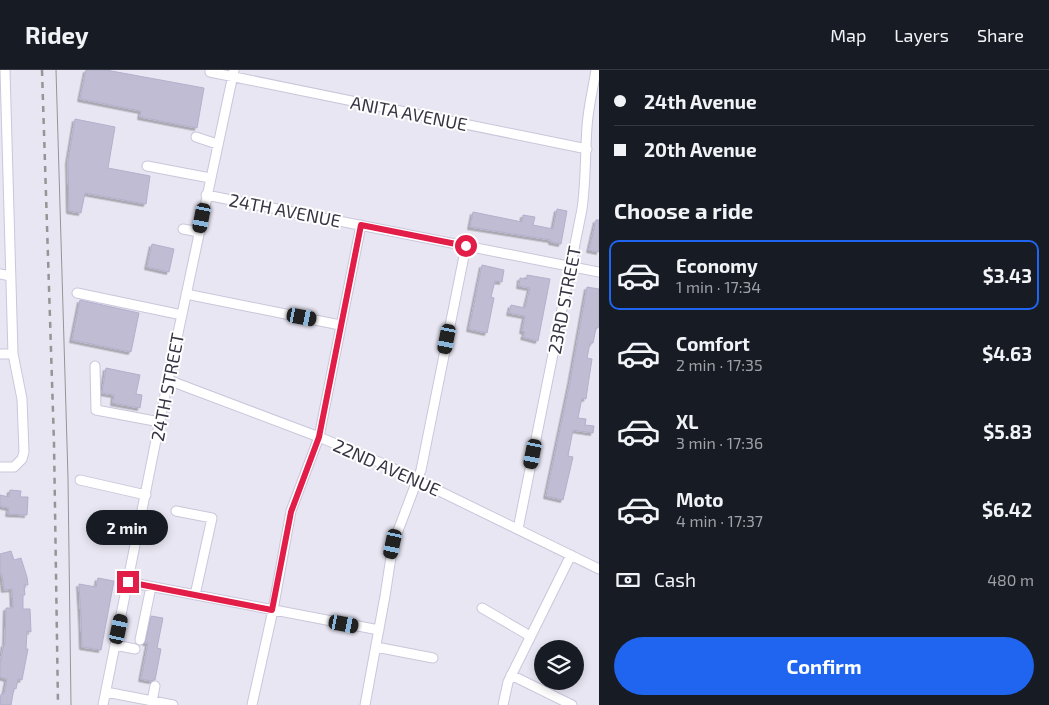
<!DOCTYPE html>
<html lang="en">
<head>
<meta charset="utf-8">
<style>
	body { margin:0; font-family:"Exo 2",sans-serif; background:#242831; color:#f1f3f6; height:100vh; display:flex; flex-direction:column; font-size:19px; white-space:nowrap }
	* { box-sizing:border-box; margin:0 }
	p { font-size:16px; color:#9ea1a6 }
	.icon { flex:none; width:28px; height:28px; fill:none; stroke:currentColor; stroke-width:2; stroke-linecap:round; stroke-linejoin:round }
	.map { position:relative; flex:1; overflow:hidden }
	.side { display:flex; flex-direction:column; background:#171b24; width:450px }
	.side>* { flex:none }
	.banner { display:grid; align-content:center; height:110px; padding:0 15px; background:#171b24 }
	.controls { position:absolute; left:534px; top:570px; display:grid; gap:10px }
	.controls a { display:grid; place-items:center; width:50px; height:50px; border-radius:50%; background:#171b24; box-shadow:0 2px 8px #0003; font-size:25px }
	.end { position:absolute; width:22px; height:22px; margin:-11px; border:6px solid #e11d48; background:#fff; box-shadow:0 0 0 2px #fff }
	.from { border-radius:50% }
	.bubble { position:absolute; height:35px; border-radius:18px; background:#171b24; box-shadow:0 2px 8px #0003; font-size:16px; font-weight:700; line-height:35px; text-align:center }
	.car { position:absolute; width:15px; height:30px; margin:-15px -8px; border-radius:6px; box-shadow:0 0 4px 1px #0007; background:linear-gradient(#222 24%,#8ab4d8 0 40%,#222 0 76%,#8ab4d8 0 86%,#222 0) }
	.banner b { display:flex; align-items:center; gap:18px; height:48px; font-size:19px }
	.banner b+b { border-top:1px solid #363941 }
	.banner i { width:12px; height:12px; background:#f1f3f6 }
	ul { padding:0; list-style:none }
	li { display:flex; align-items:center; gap:15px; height:70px; margin:0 10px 8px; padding:0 5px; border:2px solid transparent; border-radius:10px }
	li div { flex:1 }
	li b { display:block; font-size:19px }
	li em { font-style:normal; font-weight:700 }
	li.current { border-color:#1f65ef }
	li>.icon { width:45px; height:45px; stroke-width:1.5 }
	h2 { padding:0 15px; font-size:22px; line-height:60px }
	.pay { display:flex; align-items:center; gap:12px; height:55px; padding:0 15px; font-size:19px }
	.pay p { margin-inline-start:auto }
	.action { display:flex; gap:10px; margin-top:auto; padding:10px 15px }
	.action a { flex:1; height:58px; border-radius:30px; background:#1f65ef; color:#fff; font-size:20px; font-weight:700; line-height:58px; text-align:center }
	header { display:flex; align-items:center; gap:30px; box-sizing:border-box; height:70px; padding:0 25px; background:#171b24; border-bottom:1px solid #363941 }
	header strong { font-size:24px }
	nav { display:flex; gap:28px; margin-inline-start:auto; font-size:18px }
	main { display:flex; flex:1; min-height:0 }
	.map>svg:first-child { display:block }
</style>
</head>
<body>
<header>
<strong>Ridey</strong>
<nav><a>Map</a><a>Layers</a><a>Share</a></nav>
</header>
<main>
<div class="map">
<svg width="599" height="635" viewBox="0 0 599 635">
	<defs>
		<filter id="shadow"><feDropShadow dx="-2.5" dy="2.5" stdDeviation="0" flood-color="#0004"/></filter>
	</defs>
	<rect width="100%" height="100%" fill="#e8e6f2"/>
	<!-- building -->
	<path fill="#bfbcd3" stroke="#b3afcd" filter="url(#shadow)" d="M86 0H106L204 18 197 58 140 47 141 41 80 29Z
		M75 49 115 57 108 98 150 106 146 134 85 123 81 143 69 141 68 91Z
		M557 139 567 141 561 174 551 172V170L470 157 473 142 522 152 523 145 535 147 533 155 553 159Z
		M596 150H599V182L589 180Z
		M152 174 174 179 169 202 147 197Z
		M482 195 504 200 502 212 495 211 491 227 494 228 487 263 469 259Z
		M527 205 550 209 538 271 523 267 525 262 522 261 525 246 509 243 511 235 525 238 530 218 519 216 520 208 527 209Z
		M587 217 599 219V253L598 258H596L593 273H590L587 288 592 289 588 315 586 329 582 328 578 348 586 349 585 355 594 356 593 363 573 360 568 386 573 387 563 430 546 426 570 312Z
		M80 230 139 243 131 282 72 270Z
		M106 298 140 305 136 324 142 325 140 338 113 333 114 325 102 323Z
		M10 420 21 421 20 427H28L27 445 8 444 9 438 0 436V425L9 427Z
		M11 481 14 490 21 488 27 507 28 515H24L25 525H23V539H30L31 562 27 561 26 579H28L22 610 18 609 16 619 14 618 11 635H0L1 624H4L7 609 0 607V593L4 574 5 575 6 538H13L12 519 4 520 2 504H0V484Z
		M98 508 114 511 101 580 82 577 81 548 79 514 96 517Z
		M151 546 163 548 157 578 161 579 155 610 151 611 141 609 148 573H145Z"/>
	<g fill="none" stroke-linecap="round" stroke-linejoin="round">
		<defs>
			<path id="minor" d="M210 2 587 79
				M196 67 217 74
				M147 96 210 108
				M206 125 599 202
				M183 159 199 162
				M0 204 10 206
				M77 223 182 245
				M186 224 340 255
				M0 284H13
				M95 296 96 340 160 352
				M168 310 319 367 386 395 599 499
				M0 397H14L22 389 24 382 22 329 13 284 5 0
				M80 410 146 425
				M176 441 212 448 195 525
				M518 459 582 139C586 111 585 85 587 57 588 38 593 19 596 0
				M128 512 379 560
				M482 538 530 566
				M140 570 151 517
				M115 575 135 579
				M376 577 433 588
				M511 605 572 635
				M106 622 173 635
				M152 631 155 616
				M103 635 168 310 234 0
				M252 635 273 540 291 441 319 367 361 155
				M365 635 385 526 393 474 421 400 466 176
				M503 635 508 612 571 485"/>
		</defs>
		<!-- minor casing -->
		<use href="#minor" stroke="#cac6db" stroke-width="11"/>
		<!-- minor -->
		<use href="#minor" stroke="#fff" stroke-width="9"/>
		<!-- tram -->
		<path stroke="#959595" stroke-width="1" d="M56 0 68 408 71 635"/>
		<!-- rail -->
		<path stroke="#959595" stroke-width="2.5" stroke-dasharray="6 6" stroke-linecap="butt" d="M42 0 54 373 58 635"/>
	</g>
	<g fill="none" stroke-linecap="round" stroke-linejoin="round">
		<!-- route -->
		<path stroke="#e11d48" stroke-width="6" d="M128 512 272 540 291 442 319 367 361 155 466 176"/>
	</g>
	<g text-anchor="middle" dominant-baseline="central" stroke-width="4" stroke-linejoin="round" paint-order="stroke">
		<!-- street labels -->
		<g font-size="18" fill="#373544" stroke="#fff">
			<text transform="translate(409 43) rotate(11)">ANITA AVENUE</text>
			<text transform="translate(285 140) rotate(11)">24TH AVENUE</text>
			<text transform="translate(564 230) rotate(-79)">23RD STREET</text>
			<text transform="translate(167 317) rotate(-79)">24TH STREET</text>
			<text transform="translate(387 397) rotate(24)">22ND AVENUE</text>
		</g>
	</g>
</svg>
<div class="controls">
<a><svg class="icon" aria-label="layers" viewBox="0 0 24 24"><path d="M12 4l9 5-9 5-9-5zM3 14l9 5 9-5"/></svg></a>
</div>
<i class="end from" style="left:466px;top:176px"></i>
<i class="end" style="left:128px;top:512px"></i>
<div class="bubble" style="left:86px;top:440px;width:82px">2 min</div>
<i class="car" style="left:202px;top:148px;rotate:191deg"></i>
<i class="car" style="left:302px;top:247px;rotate:101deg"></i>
<i class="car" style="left:447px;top:269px;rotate:191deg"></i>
<i class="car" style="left:533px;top:384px;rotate:191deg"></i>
<i class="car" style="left:393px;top:474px;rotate:192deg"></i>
<i class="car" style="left:344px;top:554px;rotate:101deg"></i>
<i class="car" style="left:119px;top:559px;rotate:12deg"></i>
</div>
<section class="side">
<div class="banner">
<b><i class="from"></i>24th Avenue</b>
<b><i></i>20th Avenue</b>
</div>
<h2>Choose a ride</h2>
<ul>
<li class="current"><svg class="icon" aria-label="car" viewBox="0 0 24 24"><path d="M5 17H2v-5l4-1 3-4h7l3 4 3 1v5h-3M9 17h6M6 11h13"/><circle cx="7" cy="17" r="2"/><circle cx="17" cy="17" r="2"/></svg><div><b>Economy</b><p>1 min · 17:34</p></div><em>$3.43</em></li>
<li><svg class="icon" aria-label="car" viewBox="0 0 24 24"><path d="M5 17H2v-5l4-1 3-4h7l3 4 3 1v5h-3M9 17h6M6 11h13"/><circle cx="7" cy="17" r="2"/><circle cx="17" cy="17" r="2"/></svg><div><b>Comfort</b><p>2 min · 17:35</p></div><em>$4.63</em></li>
<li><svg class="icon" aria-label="car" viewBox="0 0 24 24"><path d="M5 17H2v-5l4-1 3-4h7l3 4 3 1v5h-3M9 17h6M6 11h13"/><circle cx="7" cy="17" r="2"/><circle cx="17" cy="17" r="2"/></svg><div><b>XL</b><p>3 min · 17:36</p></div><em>$5.83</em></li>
<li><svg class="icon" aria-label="car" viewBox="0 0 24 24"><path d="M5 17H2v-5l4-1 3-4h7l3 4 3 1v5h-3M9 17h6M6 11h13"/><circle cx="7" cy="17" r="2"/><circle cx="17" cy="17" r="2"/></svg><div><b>Moto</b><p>4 min · 17:37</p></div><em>$6.42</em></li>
</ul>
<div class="pay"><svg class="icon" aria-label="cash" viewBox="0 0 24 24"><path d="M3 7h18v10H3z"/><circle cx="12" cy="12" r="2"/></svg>Cash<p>480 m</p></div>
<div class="action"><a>Confirm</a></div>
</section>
</main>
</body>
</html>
